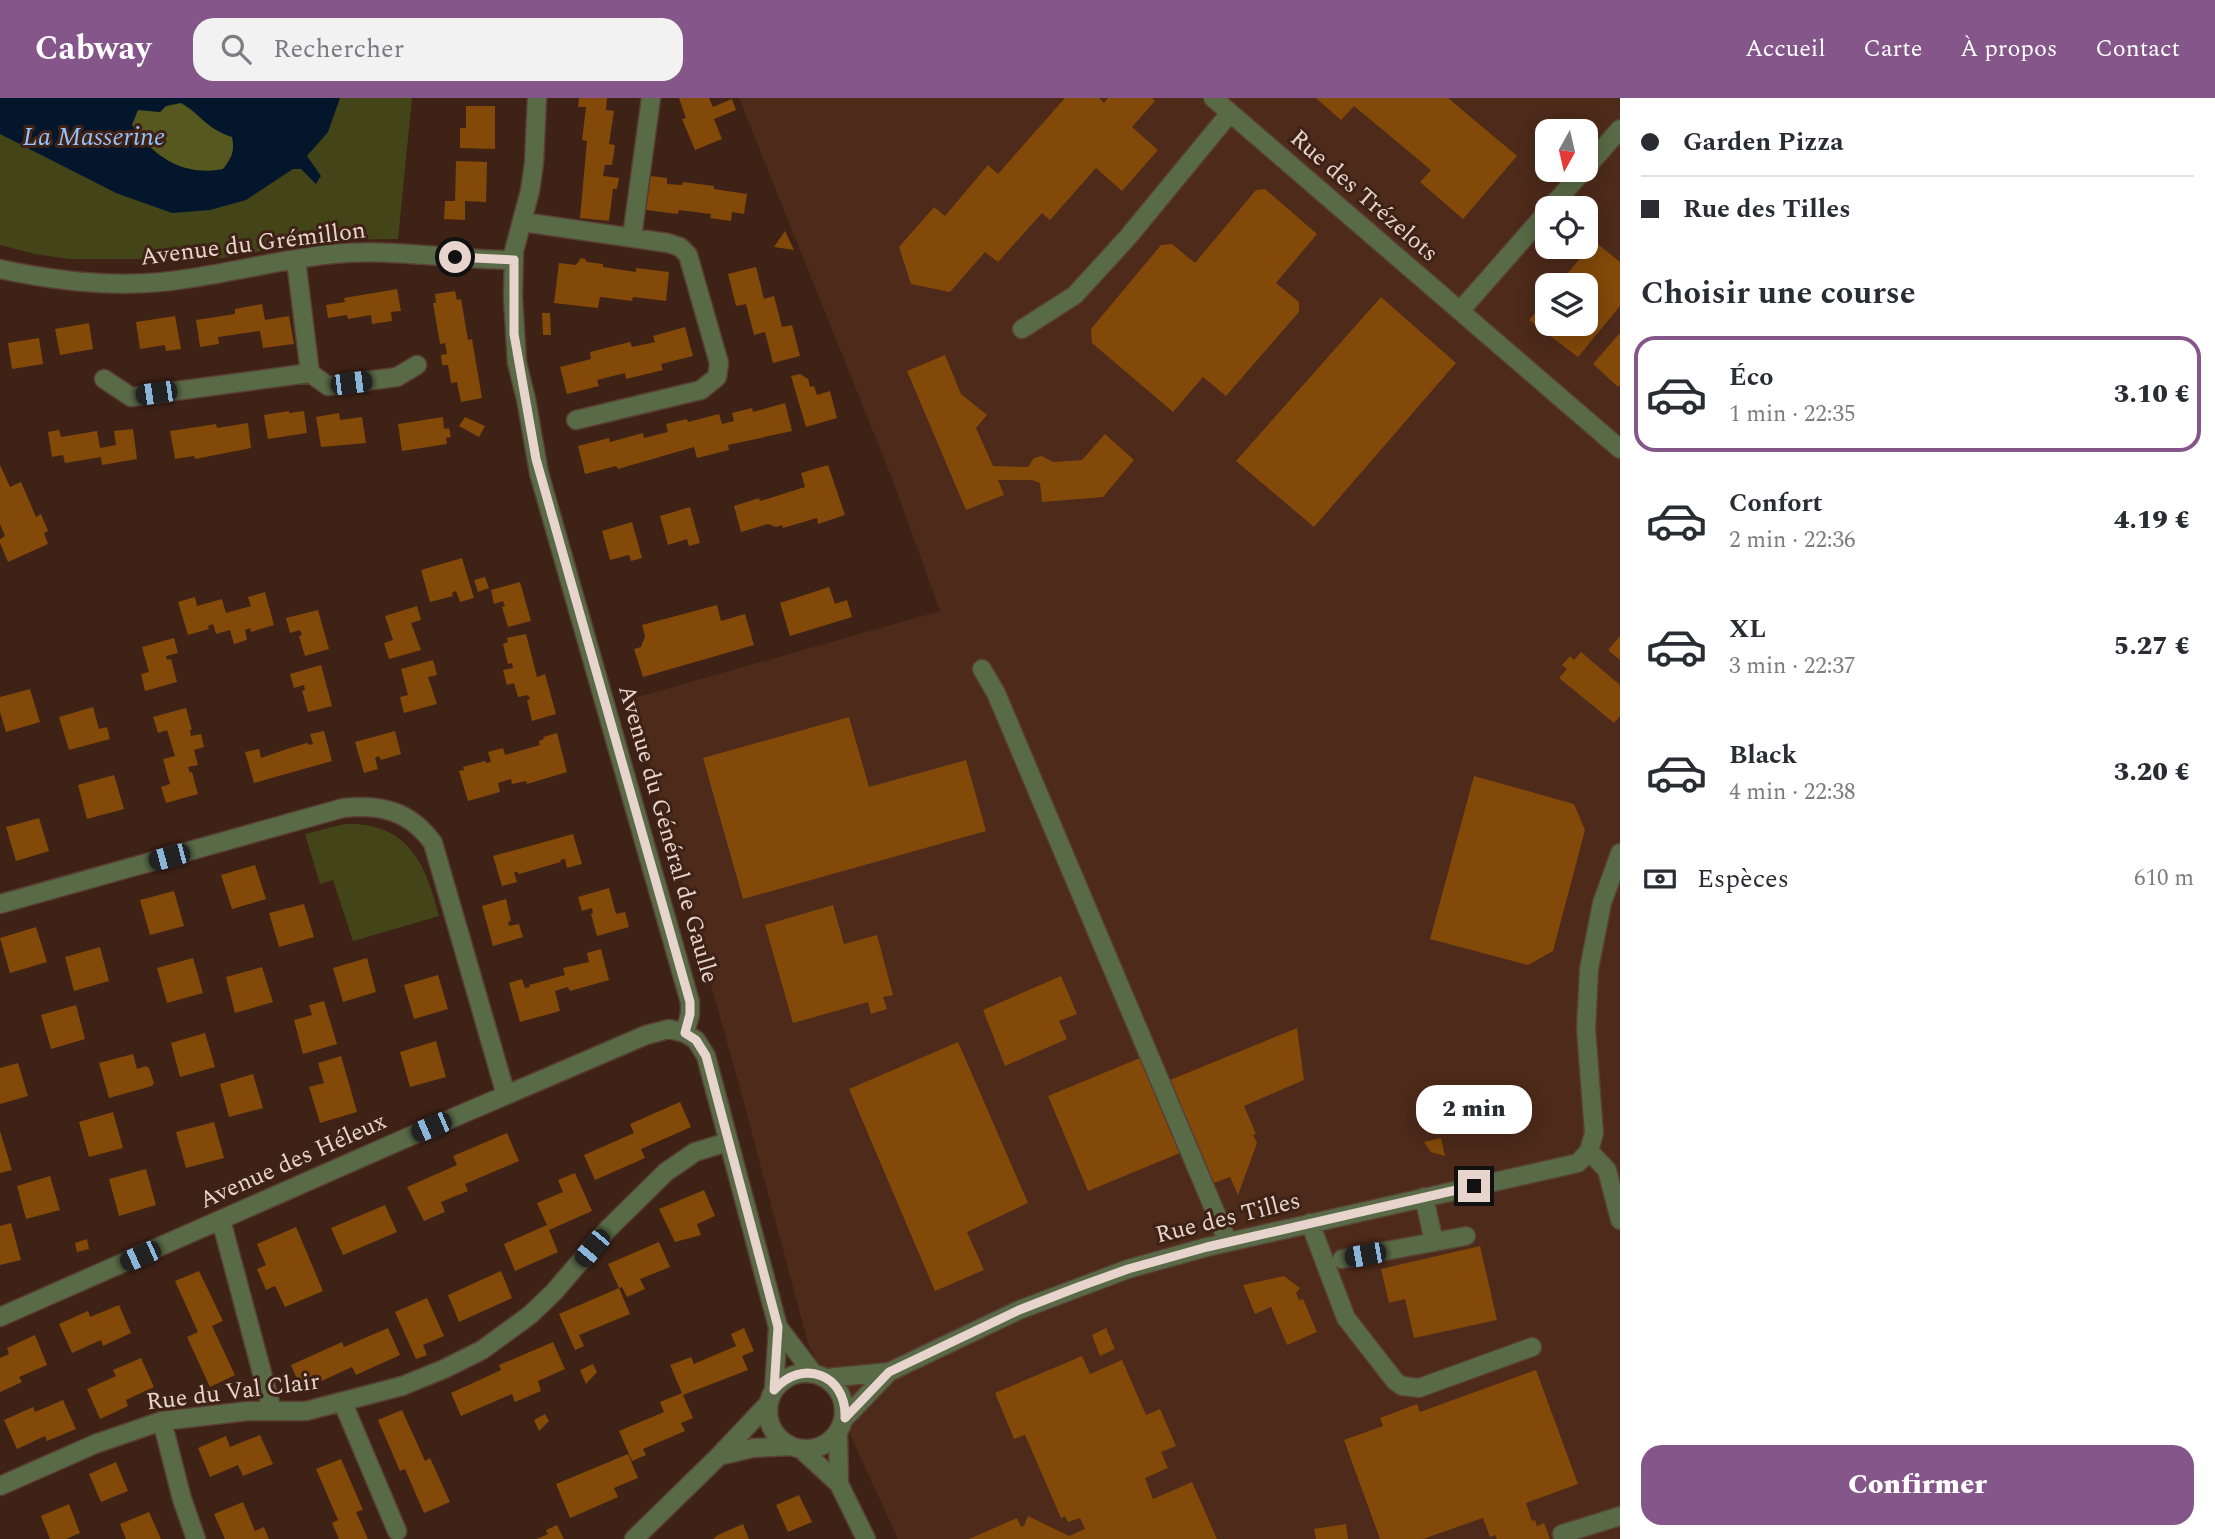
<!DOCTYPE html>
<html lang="fr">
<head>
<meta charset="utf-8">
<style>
	body { margin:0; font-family:Spectral,serif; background:#f2f2f3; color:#2b2b33; height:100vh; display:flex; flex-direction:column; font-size:26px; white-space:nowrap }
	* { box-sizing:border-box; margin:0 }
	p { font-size:23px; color:#7c7c81 }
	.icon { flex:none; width:38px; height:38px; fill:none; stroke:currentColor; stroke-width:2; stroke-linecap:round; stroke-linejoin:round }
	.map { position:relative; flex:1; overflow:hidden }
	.panel { display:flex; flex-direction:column; background:#fff; width:595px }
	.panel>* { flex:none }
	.hud { display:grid; align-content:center; height:154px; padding:0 21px; background:#fff }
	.needle { width:46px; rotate:188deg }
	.fabs { position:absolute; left:1535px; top:21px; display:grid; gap:14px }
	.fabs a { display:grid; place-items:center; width:63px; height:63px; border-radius:14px; background:#fff; box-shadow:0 4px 18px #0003; font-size:35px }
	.end { position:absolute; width:32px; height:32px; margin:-16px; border:9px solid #e7d4cc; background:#111; box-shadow:0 0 0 4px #111 }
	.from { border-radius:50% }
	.bubble { position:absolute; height:49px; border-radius:21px; background:#fff; box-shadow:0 4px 18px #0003; font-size:23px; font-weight:800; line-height:49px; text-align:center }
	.car { position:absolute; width:21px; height:42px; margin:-21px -10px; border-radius:9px; box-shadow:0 0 5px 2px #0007; background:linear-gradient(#222 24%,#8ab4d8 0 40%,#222 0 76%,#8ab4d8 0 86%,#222 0) }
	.hud b { display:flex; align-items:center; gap:24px; height:66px; font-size:26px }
	.hud b+b { border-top:2px solid #e1e1e2 }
	.hud i { width:18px; height:18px; background:#2b2b33 }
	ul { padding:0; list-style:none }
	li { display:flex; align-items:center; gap:21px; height:116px; margin:0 14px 10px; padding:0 7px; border:4px solid transparent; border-radius:21px }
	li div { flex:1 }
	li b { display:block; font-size:26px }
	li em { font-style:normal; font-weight:800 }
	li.selected { border-color:#855689 }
	li>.icon { width:63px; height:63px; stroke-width:1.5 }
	h2 { padding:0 21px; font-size:32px; line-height:84px }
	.pay { display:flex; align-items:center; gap:18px; height:77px; padding:0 21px; font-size:26px }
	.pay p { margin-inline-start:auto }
	.primary-button { display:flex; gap:14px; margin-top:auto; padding:14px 21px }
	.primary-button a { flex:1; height:80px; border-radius:21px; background:#855689; color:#fff; font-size:28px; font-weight:800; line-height:80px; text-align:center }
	header { display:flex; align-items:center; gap:42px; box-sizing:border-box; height:98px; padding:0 35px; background:#855689; color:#fff }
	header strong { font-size:33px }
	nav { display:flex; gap:38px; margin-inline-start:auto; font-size:24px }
	.search { width:490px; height:63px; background:#f2f2f3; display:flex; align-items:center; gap:18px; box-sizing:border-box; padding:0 24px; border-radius:21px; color:#7c7c81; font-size:26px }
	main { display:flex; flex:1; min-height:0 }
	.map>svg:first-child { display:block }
</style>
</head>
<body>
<header>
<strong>Cabway</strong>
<div class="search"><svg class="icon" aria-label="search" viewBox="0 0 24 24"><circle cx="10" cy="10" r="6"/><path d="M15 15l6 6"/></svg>Rechercher</div>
<nav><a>Accueil</a><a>Carte</a><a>À propos</a><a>Contact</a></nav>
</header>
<main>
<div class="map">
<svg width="1620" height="1441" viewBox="0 0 1620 1441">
	<rect width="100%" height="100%" fill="#3e2216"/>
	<!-- built -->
	<path fill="#4d2a1a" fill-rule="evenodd" d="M739 0H1620V1441H898L808 1245 741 994 631 601 940 513 893 383ZM1547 33H1586V72H1547ZM1547 110H1586V149H1547ZM1547 187H1586V226H1547Z"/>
	<!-- green -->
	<path fill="#434518" d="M0 0H412L398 141 322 142 223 160 196 161H69L35 156 0 147Z
		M345 726C408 724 426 766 439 818L353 843 333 782 320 786 305 736Z"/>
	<!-- forest -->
	<path fill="#565820" d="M181 5C202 17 207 31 232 39 235 53 232 60 223 71 183 79 154 59 132 27L137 12 160 14 166 8Z"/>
	<!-- water -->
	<path fill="#04162c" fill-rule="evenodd" d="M0 0H340L328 34 307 58 321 78 316 86 301 71H293L246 102 210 112 172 115 116 95 0 36ZM181 5C202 17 205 30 232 39 235 53 232 60 223 71 184 79 153 59 132 27L138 12 160 14 166 8Z"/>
	<!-- building -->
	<path fill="#824909" d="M579 0H607L606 12 614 13 609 46 615 47 612 67H605L603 78 619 80 617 91H613L609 123 580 120 587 43 582 42 586 9H578Z
		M679 0H709L713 9 732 1 736 12 714 21 722 41 695 52 682 21 686 20Z
		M1065 0H1099L1104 5 1108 0H1152L1155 3 1132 29 1158 52 1122 93 1096 70 1050 122 1042 115 998 164 985 154 950 194 911 186 899 149 934 109 945 118 988 67 998 76Z
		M1316 0H1448L1517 58 1463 121 1420 84 1431 72 1354 8 1341 22Z
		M466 8H495V51L460 50V30H466Z
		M456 63 487 64 486 104 465 103V122L444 121 445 103H455Z
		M651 78 667 80V86L682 87 683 84 714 88V91L747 96 744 116 732 114 731 123 710 120 711 116 679 112 678 116 646 112Z
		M1265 91 1317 136 1276 185 1299 204V214L1226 298 1203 279 1173 314 1092 245 1091 231 1161 147 1172 146 1195 165 1256 92Z
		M785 133 794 152 774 149Z
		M1594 143 1620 164V208L1578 259 1529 222 1547 201V226H1586V187H1558Z
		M581 160 585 161 587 164 603 166V169L636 174V170L669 174 666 203 633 199 632 203 600 199 598 210 554 205 559 165 576 167Z
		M756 169 764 201 774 198 782 229 792 227 800 258 773 265 765 234 754 237 746 206 736 208 728 176Z
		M397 191 401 213 391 214 392 223 372 226 371 217 348 221 347 217 328 220 326 207 345 204 344 200Z
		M455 193 457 202 461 201 468 242 472 241 482 300 461 304 457 284 451 285 448 267H442L441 257 447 256 445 245 440 246 433 205H436L435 196Z
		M1381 199 1456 265 1314 429 1236 363Z
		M262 206 265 222 289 218 294 246 263 250 260 233 218 239 219 246 200 249 196 222 235 216V211Z
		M542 215H550L551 237H543Z
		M175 218 181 251 166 253 165 247 140 251 136 224Z
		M89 225 93 251 60 257 55 231Z
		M685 229 693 258 661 266 663 272 626 281 625 275 597 282 599 288 567 296 560 269 591 261 590 254 630 244 632 249 655 244 653 238Z
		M1620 235V288H1617L1593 266Z
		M39 240 43 266 12 271 8 245Z
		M945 257 961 296 987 317 976 330 993 368 1028 369 1034 360 1042 358 1053 364 1082 362 1105 336 1134 362 1103 399 1042 404 1040 385 1032 382H998L1004 397 966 412 907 273Z
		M800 276 808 281 810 289 814 288 817 297 830 293 837 320 806 329 791 278Z
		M785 305 792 333 728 347 729 352 697 360 694 349 618 371 616 368 585 376 578 348 609 340 610 344 643 335 644 340 668 334 666 326 687 321 688 324 719 316 722 326 734 323 732 315 752 310 753 314Z
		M289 313V315L304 313 307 335 268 341 264 317Z
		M339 315 340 322 362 319 366 345 321 349 316 319Z
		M443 319 444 331 449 330 451 339 446 340 447 346 402 353 398 326Z
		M465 319 485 328 479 339 459 328Z
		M248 325 251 350 195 361 194 358 175 361 170 333 216 326 217 330Z
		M133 331 137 361 102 367 101 359 65 365 63 357 52 359 48 334 59 332 61 339 97 333 100 350 116 347 114 333Z
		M0 367 10 389 21 384 36 419 41 416 48 433 44 435 48 446 8 464 0 445V441L5 438 0 426Z
		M828 367 845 417 818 426 817 420 783 430 782 427 776 429 768 426 741 434 734 408 759 400 760 403 805 389 801 375Z
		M690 409 700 445 689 448 687 441 668 447 660 418Z
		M632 424 642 460 631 463 629 457 610 462 602 433Z
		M462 460 474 500 460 504 456 493 452 495 453 498 430 504 421 472Z
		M485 479 489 490 478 494 474 482Z
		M520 484 531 523 508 529 502 509 505 508 503 503 494 506 491 492Z
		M829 489 835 506 847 502 852 519 790 538 780 505Z
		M265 494 274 527 251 534 250 530 245 532 247 542 234 546 230 532 216 536 213 526 208 528 209 531 188 537 178 504 195 499 197 508 222 501 226 515 251 508 248 499Z
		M717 507 721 523 745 516 754 547 643 579 634 551 641 549 645 538 642 527Z
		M417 508 421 522 411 525 421 552 389 561 384 545 393 542 385 518Z
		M318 512 329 551 305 558 299 538 302 537 300 532 290 535 286 520Z
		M526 536 537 579 545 576 556 616 532 623 527 602 530 601 528 597 518 599 514 585 507 587 503 572 513 570 512 565 508 566 503 546 508 544 507 540Z
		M1620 538V562L1608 552Z
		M174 540 178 555 166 558 167 562 171 561 177 584 145 593 141 576 149 574 142 549Z
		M1581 554 1620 587V618L1614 625 1559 580 1567 571 1562 567 1570 558 1574 562Z
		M433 562 437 577 428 579 437 606 404 615 400 599 408 597 401 571Z
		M321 567 332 608 308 614 302 593 305 592 304 587 294 590 290 576Z
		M30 591 40 624 6 634 0 614V599Z
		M93 609 99 631 107 629 110 641 69 652 59 619Z
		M186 610 192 632H190L191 638 201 636 204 649 194 652 198 667 188 669 190 675 192 674 198 696 166 705 161 689 170 686 163 661 175 658 167 632 158 635 153 619Z
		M849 619 869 689 966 662 986 733 743 801 703 660Z
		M324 633 332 663 254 685 245 654 259 651 261 660 287 651 307 645 310 647 313 646 310 636Z
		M395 633 401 656 381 662 379 658 375 660 378 671 364 675 355 644Z
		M557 635 567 674 527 686 526 683 512 686 511 681 498 685 500 694 468 703 459 673 464 672 463 669 485 663 486 665 491 664 488 654 503 650 505 657 540 647 539 643 544 641 543 639Z
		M114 677 124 711 87 721 78 687Z
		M1474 678 1574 706 1585 732 1553 853 1528 867 1430 841Z
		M39 720 49 753 16 763 6 729Z
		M573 736 582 766 567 770 565 761 560 762 561 764 519 776 517 774H514L517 784 502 788 493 758Z
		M255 767 266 801 232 811 221 777Z
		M609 790 616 816 625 814 629 829 597 838 591 816 593 815 592 810 582 813 578 799Z
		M174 793 184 828 150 837 140 802Z
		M506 801 511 823 508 824 509 828 519 826 523 839 493 848 482 808Z
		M304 806 314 839 279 849 269 815Z
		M833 807 844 846 877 837 893 897 883 899 887 911 871 916 868 904 793 925 765 827Z
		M36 829 47 864 10 875 0 840Z
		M100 849 109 883 74 893 65 859Z
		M601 851 609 882 570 893 568 889 555 893 560 913 520 924 509 885 522 881 525 890 530 889 529 887 565 877 563 870 589 864 587 855Z
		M193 860 203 895 167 905 157 870Z
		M367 860 376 894 343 904 333 870Z
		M262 869 273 904 235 915 226 879Z
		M438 877 448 911 414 921 404 887Z
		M1061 878 1077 916 1059 923 1067 941 1005 968 983 912Z
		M324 903 337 946 303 956 294 922 312 917 309 907Z
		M76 907 85 941 51 951 41 917Z
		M1297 930 1304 982 1244 1008 1256 1036 1253 1037 1257 1045 1238 1097 1230 1079 1214 1085 1170 982Z
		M205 935 215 969 180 979 171 945Z
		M436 943 446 979 410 989 400 954Z
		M958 944 1028 1105 967 1134 984 1172 935 1193 849 991Z
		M133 956 137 971 146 968 149 970 154 985 152 988 109 1000 99 965Z
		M341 958 357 1014 320 1025 309 989 324 985 318 965Z
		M1140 960 1180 1055 1088 1093 1048 998Z
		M18 965 28 998 0 1006V970Z
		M253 976 263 1010 229 1019 220 986Z
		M680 1004 691 1029 641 1051 645 1060 595 1082 584 1057 634 1035 630 1026Z
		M113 1014 123 1050 89 1059 79 1024Z
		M214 1024 224 1060 186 1070 176 1034Z
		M0 1033 12 1072 0 1075Z
		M507 1035 519 1063 465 1086 468 1093 441 1104 445 1114 424 1123 407 1089 457 1067 453 1058Z
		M1441 1040 1445 1058 1431 1054 1424 1044Z
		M146 1071 156 1107 119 1118 109 1081Z
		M575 1075 592 1113 549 1132 558 1154 515 1173 504 1146 547 1127 537 1105 563 1094 558 1082Z
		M50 1078 60 1112 26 1121 17 1088Z
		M704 1092 715 1118 697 1126 701 1137 675 1144 659 1111Z
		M385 1107 397 1134 343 1157 331 1130Z
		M11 1125 21 1162 0 1167V1128Z
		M296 1129 323 1193 285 1209 275 1188 266 1192 257 1171 266 1167 257 1146Z
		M87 1141 89 1151 77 1154 75 1145Z
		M659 1144 670 1169 640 1181 645 1191 627 1199 622 1189 619 1190 608 1166Z
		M1480 1148 1497 1222 1414 1240 1405 1201 1389 1205 1381 1171Z
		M199 1173 223 1223 212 1228 235 1277 210 1289 187 1239 198 1234 175 1183Z
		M501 1173 512 1200 459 1224 448 1197Z
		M1284 1178 1300 1190 1296 1195 1299 1202 1303 1201 1317 1234 1287 1247 1271 1209 1255 1216 1243 1187Z
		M619 1190 630 1216 579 1237 584 1248 575 1252 559 1216Z
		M427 1200 444 1238 423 1247 427 1257 416 1261 395 1214Z
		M119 1207 131 1235 103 1248 101 1242 72 1255 59 1226 88 1213 90 1219Z
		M388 1230 400 1257 356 1277 352 1269 302 1292 291 1267 342 1244 344 1249Z
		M744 1230 754 1253 742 1258 748 1272 683 1297 693 1320 681 1325 685 1333 643 1351 646 1357 632 1363 619 1333 664 1314 660 1304 682 1295 670 1267 691 1259 694 1266 736 1248 731 1236Z
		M1106 1230 1115 1251 1100 1258 1092 1237Z
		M35 1237 47 1267 19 1279 22 1284 0 1294V1260L9 1256 7 1250Z
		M553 1244 565 1271 538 1283 541 1293 515 1304 512 1296 461 1318 451 1295 501 1272 499 1267Z
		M1082 1258 1090 1276 1122 1262 1146 1317 1160 1311 1176 1348 1161 1354 1168 1370 1145 1380 1153 1401 1192 1384 1217 1441H969L1017 1420 1021 1429 1024 1428 1028 1418 1069 1438 1085 1431 1080 1420 1068 1424 1065 1418 1061 1420 1025 1337 1014 1341 995 1295Z
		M141 1260 154 1289 126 1302 128 1308 100 1321 87 1291 116 1278 113 1272Z
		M593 1266 597 1274 586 1286 580 1272Z
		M1536 1272 1578 1386 1526 1405 1532 1423 1535 1422 1537 1428 1544 1425 1550 1441H1497L1495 1437 1490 1439 1483 1420 1423 1441H1380L1344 1342 1383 1328 1380 1320 1417 1306 1420 1314Z
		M63 1302 76 1331 47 1343 45 1338 17 1351 4 1322 33 1309 35 1314Z
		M402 1312 425 1363 430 1360 450 1404 424 1415 405 1371 400 1373 378 1322Z
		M545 1316 549 1323 539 1333 534 1322Z
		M260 1337 273 1366 243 1378 238 1367 210 1379 198 1350 226 1338 230 1349Z
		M628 1356 638 1380 614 1390 618 1399 570 1420 556 1386Z
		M341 1361 363 1412 356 1414 368 1441H339L332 1425 338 1422 316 1371Z
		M116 1364 128 1393 101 1404 89 1376Z
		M799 1397 812 1424 788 1434 776 1407Z
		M243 1404 255 1433 264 1429 269 1441H225L214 1416Z
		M69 1406 80 1435 66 1441H50L41 1418Z
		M149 1414 161 1441H126L120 1426Z
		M743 1426 749 1441H713L718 1437Z
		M1346 1426 1348 1441H1316L1314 1431Z
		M557 1427 564 1441H537L548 1436 546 1432Z"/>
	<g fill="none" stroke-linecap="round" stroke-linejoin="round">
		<defs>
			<path id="minor" d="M537 0 534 65 530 93 514 153 513 199 517 265 526 301 539 375 690 904V916L685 935 696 942 706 958 778 1229 774 1292
				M1213 0 1620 351
				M1586 70 1620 31
				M1550 110 1584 72
				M523 124 668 145 680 149 688 157 719 265 717 279 701 292 576 322
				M632 139 651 0
				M296 162 310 275
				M0 171C60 184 124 191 185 181 235 174 283 161 333 156 393 150 453 162 514 162
				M1460 213 1547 114
				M1022 231 1075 197 1128 139 1230 15
				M104 281 131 299 310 275 328 288 397 279 417 267
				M982 571 996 595 1228 1144
				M0 806 343 710C381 706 410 713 433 745L506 997
				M1589 1053 1607 1072 1620 1122
				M221 1122 272 1312
				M1310 1125 1346 1220 1395 1283 1402 1288 1419 1290 1532 1249
				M1434 1144 1466 1138
				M1342 1161 1434 1144 1424 1099
				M0 1219 406 1040 646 937 669 931 685 935
				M778 1229 813 1275
				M768 1313a38 38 0 1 1 76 0a38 38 0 1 1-76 0Z
				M827 1280 889 1274 1019 1212 1128 1171 1207 1149 1578 1065 1589 1053 1594 1035 1586 931 1589 871 1602 805 1620 755
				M343 1305 397 1433
				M845 1320 889 1274
				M162 1323 182 1401 196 1441
				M838 1336 839 1386
				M801 1351 839 1386 866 1441
				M719 1358 753 1350 790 1348
				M0 1388 95 1346 162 1323 248 1313H306L402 1288 444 1271 482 1252 530 1217 554 1194 608 1131 666 1074 695 1054 728 1044
				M1562 1436 1620 1418
				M634 1441 719 1358 768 1306"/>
		</defs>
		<!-- minor casing -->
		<use href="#minor" stroke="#593e33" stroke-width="21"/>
		<!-- minor -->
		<use href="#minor" stroke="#596a46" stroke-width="18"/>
	</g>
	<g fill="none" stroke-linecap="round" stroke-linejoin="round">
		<!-- route -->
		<path stroke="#e7d4cc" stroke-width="9" d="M455 159 514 162V236L536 361 690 904V916L685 935 696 942 706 958 778 1229 774 1292C802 1260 847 1276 845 1320L889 1274 1019 1212 1078 1189 1128 1171 1207 1149 1474 1088"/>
	</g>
	<g text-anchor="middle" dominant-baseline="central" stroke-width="6" stroke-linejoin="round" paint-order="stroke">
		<!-- street labels -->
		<g font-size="24" fill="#e7d4cc" stroke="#3e2216">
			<text transform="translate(1364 98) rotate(41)">Rue des Trézelots</text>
			<text transform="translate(253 146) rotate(-7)">Avenue du Grémillon</text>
			<text transform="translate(668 736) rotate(74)">Avenue du Général de Gaulle</text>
			<text transform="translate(293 1063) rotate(-24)">Avenue des Héleux</text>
			<text transform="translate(1228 1120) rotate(-14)">Rue des Tilles</text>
			<text transform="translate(233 1294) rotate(-7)">Rue du Val Clair</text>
		</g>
		<!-- water labels -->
		<g font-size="26" font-style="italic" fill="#94c2fc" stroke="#3e2216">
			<text x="94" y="39">La Masserine</text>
		</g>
	</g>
</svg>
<div class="fabs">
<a><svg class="needle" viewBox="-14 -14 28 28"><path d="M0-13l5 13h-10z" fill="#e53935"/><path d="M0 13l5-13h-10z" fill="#7c7c81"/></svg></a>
<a><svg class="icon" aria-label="locate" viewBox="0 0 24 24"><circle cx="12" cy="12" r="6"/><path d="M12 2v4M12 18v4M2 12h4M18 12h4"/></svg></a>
<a><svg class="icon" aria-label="layers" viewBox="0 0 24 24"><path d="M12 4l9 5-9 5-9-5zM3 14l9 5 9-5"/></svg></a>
</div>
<i class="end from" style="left:455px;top:159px"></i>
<i class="end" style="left:1474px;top:1088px"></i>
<div class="bubble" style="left:1416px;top:987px;width:116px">2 min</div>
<i class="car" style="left:351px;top:285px;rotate:83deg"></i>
<i class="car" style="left:156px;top:295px;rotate:262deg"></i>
<i class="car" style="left:169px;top:759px;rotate:255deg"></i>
<i class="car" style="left:431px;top:1029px;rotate:247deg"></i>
<i class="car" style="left:592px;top:1150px;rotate:220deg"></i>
<i class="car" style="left:1365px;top:1157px;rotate:260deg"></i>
<i class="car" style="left:140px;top:1158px;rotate:246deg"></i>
</div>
<section class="panel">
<div class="hud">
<b><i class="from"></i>Garden Pizza</b>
<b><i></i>Rue des Tilles</b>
</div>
<h2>Choisir une course</h2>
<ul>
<li class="selected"><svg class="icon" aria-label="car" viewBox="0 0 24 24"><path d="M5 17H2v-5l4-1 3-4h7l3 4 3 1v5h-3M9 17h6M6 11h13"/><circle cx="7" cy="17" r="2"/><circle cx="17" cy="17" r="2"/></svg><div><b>Éco</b><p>1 min · 22:35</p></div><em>3.10 €</em></li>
<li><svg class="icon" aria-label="car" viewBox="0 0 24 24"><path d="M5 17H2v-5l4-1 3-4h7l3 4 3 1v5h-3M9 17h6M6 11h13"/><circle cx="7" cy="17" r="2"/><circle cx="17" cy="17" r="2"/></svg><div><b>Confort</b><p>2 min · 22:36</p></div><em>4.19 €</em></li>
<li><svg class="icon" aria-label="car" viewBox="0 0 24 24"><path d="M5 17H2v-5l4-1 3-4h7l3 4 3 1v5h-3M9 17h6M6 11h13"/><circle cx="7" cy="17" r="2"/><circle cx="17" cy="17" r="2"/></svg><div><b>XL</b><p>3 min · 22:37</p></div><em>5.27 €</em></li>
<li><svg class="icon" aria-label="car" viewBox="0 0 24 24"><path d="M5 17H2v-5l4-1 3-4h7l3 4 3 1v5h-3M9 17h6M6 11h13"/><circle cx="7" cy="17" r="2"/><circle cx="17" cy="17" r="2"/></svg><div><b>Black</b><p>4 min · 22:38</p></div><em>3.20 €</em></li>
</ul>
<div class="pay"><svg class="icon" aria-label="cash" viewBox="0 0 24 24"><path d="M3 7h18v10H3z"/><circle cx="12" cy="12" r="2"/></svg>Espèces<p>610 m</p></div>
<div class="primary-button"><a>Confirmer</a></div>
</section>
</main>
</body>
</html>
